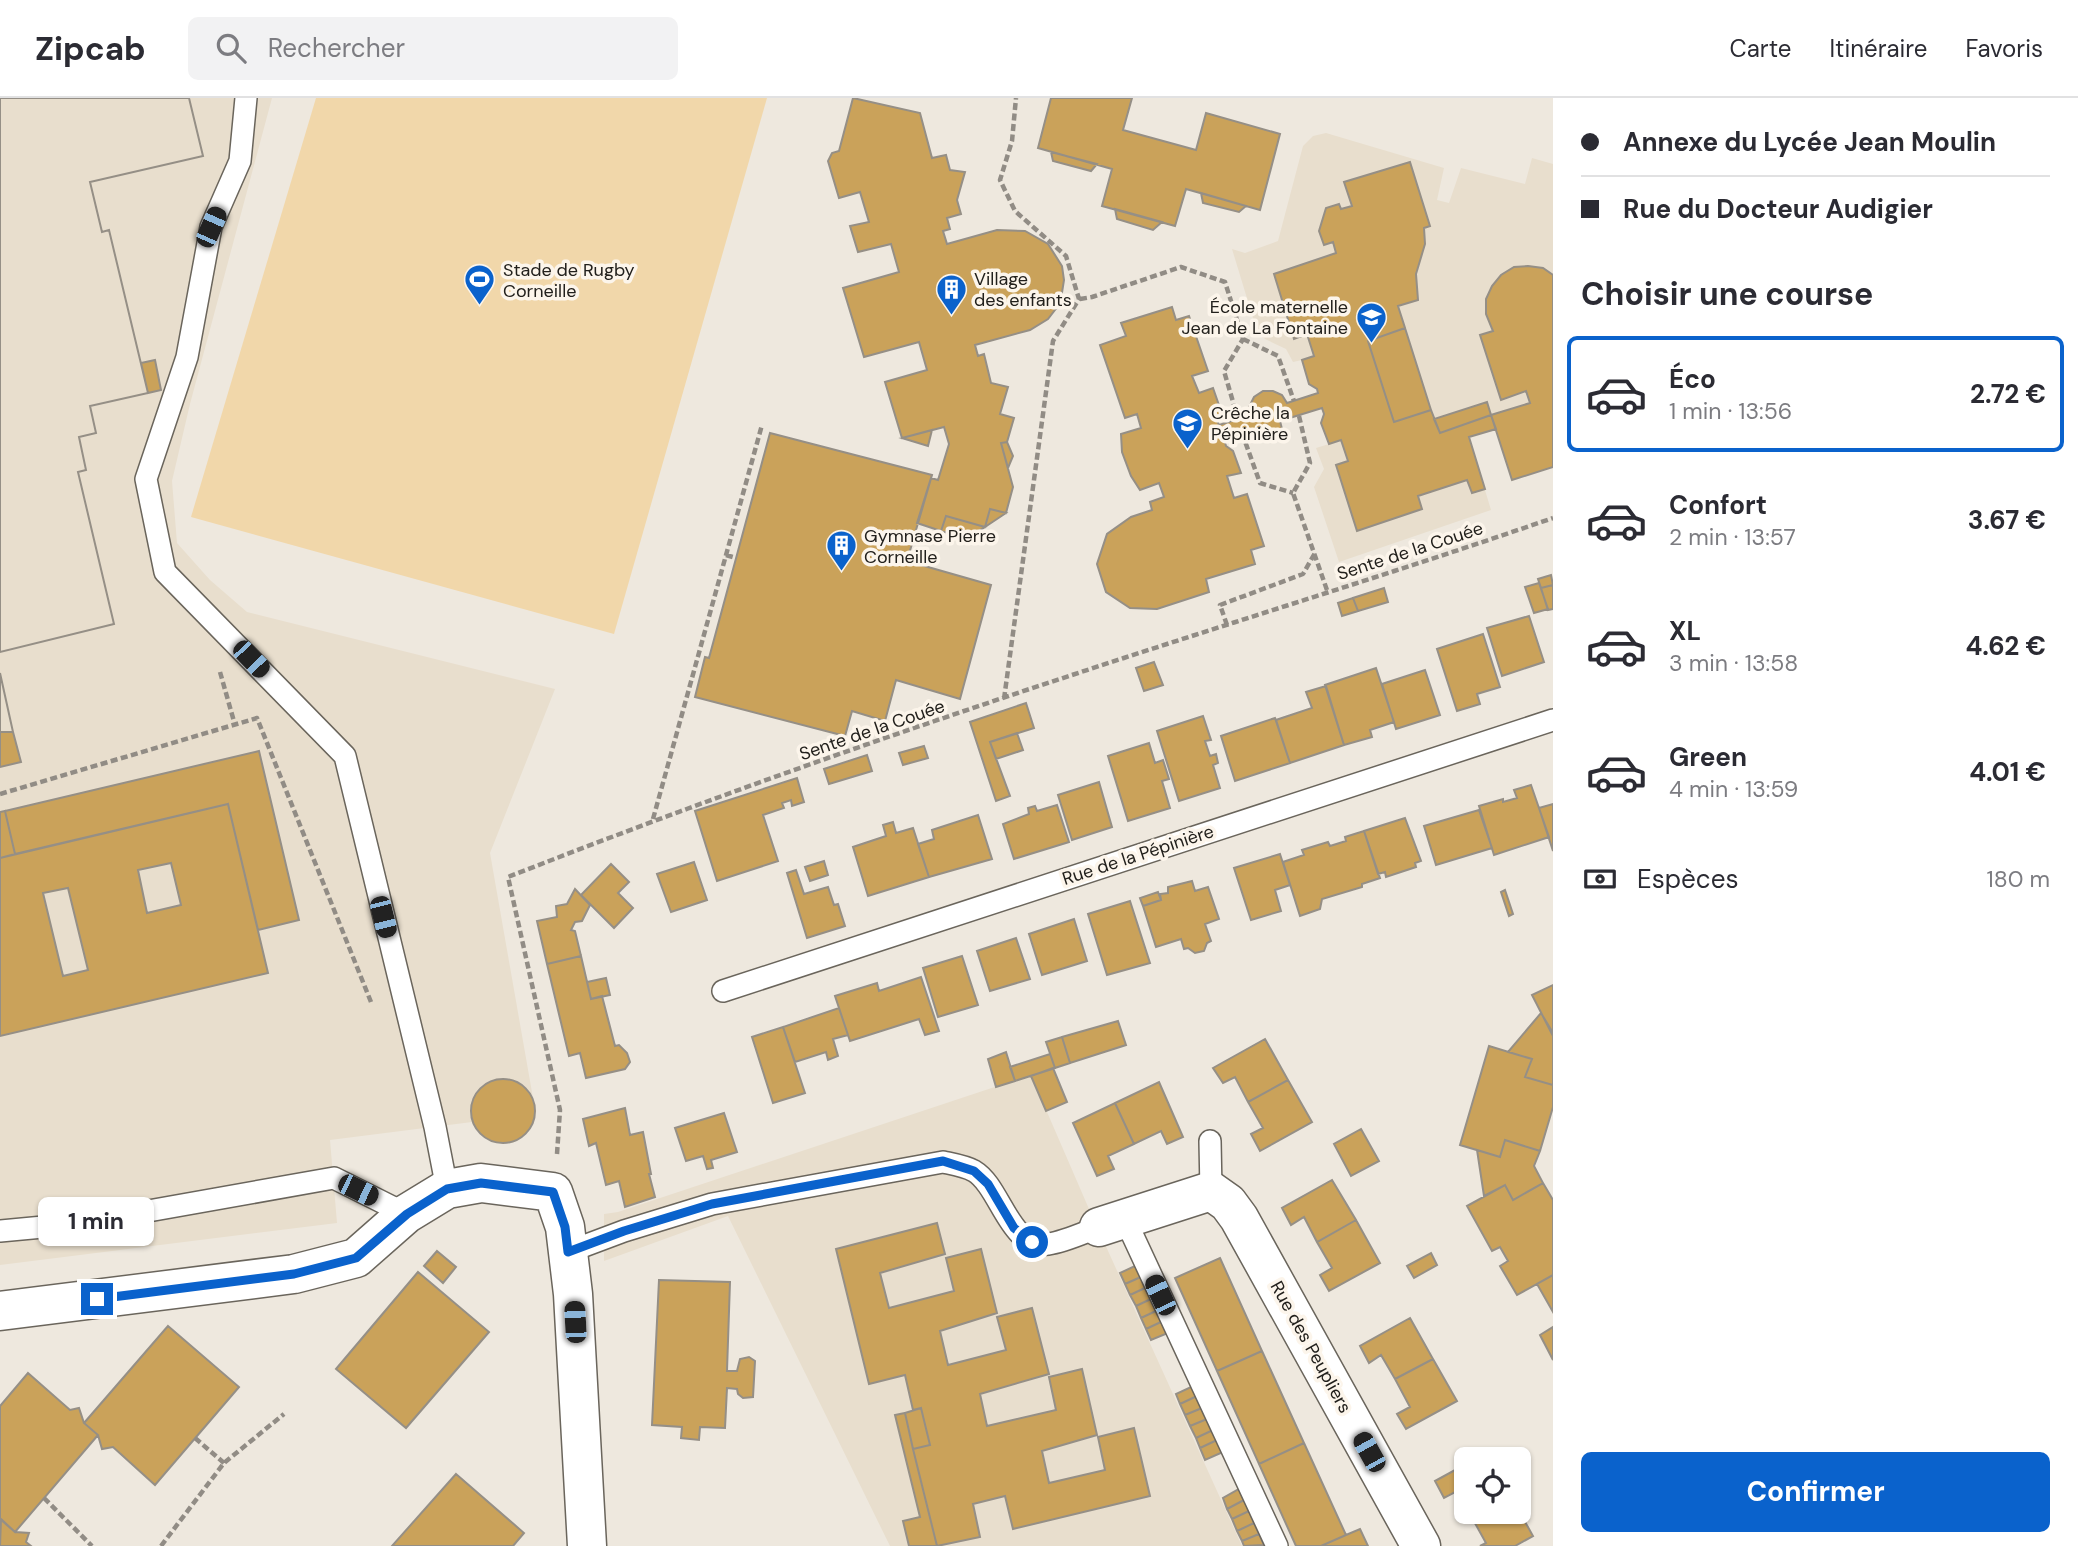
<!DOCTYPE html>
<html lang="fr">
<head>
<meta charset="utf-8">
<style>
	body { margin:0; font-family:"DM Sans",sans-serif; background:#f2f2f3; color:#2b2b33; height:100vh; display:flex; flex-direction:column; font-size:26px; white-space:nowrap }
	* { box-sizing:border-box; margin:0 }
	p { font-size:23px; color:#7c7c81 }
	.icon { flex:none; width:38px; height:38px; fill:none; stroke:currentColor; stroke-width:2; stroke-linecap:round; stroke-linejoin:round }
	.map { position:relative; flex:1; overflow:hidden }
	.panel { display:flex; flex-direction:column; background:#fff; width:525px }
	.panel>* { flex:none }
	.guide { display:grid; align-content:center; height:154px; padding:0 28px; background:#fff }
	.tools { position:absolute; left:1454px; top:1349px; display:grid; gap:14px }
	.tools a { display:grid; place-items:center; width:77px; height:77px; border-radius:10px; background:#fff; box-shadow:0 2px 5px #0004; font-size:35px }
	.end { position:absolute; width:32px; height:32px; margin:-16px; border:9px solid #0a62cc; background:#fff; box-shadow:0 0 0 4px #fff }
	.from { border-radius:50% }
	.bubble { position:absolute; height:49px; border-radius:10px; background:#fff; box-shadow:0 2px 5px #0004; font-size:23px; font-weight:700; line-height:49px; text-align:center }
	.car { position:absolute; width:21px; height:42px; margin:-21px -10px; border-radius:9px; box-shadow:0 0 5px 2px #0007; background:linear-gradient(#222 24%,#8ab4d8 0 40%,#222 0 76%,#8ab4d8 0 86%,#222 0) }
	.guide b { display:flex; align-items:center; gap:24px; height:66px; font-size:26px }
	.guide b+b { border-top:2px solid #e1e1e2 }
	.guide i { width:18px; height:18px; background:#2b2b33 }
	ul { padding:0; list-style:none }
	li { display:flex; align-items:center; gap:21px; height:116px; margin:0 14px 10px; padding:0 14px; border:4px solid transparent; border-radius:10px }
	li div { flex:1 }
	li b { display:block; font-size:26px }
	li em { font-style:normal; font-weight:700 }
	li.current { border-color:#0a62cc }
	li>.icon { width:63px; height:63px; stroke-width:1.5 }
	h2 { padding:0 28px; font-size:32px; line-height:84px }
	.pay { display:flex; align-items:center; gap:18px; height:77px; padding:0 28px; font-size:26px }
	.pay p { margin-inline-start:auto }
	.button { display:flex; gap:14px; margin-top:auto; padding:14px 28px }
	.button a { flex:1; height:80px; border-radius:10px; background:#0a62cc; color:#fff; font-size:28px; font-weight:700; line-height:80px; text-align:center }
	header { display:flex; align-items:center; gap:42px; box-sizing:border-box; height:98px; padding:0 35px; background:#fff; border-bottom:2px solid #e1e1e2 }
	header strong { font-size:33px }
	nav { display:flex; gap:38px; margin-inline-start:auto; font-size:24px }
	.search { width:490px; height:63px; background:#f2f2f3; display:flex; align-items:center; gap:18px; box-sizing:border-box; padding:0 24px; border-radius:10px; color:#7c7c81; font-size:26px }
	main { display:flex; flex:1; min-height:0 }
	.map>svg:first-child { display:block }
</style>
</head>
<body>
<header>
<strong>Zipcab</strong>
<div class="search"><svg class="icon" aria-label="search" viewBox="0 0 24 24"><circle cx="10" cy="10" r="6"/><path d="M15 15l6 6"/></svg>Rechercher</div>
<nav><a>Carte</a><a>Itinéraire</a><a>Favoris</a></nav>
</header>
<main>
<div class="map">
<svg width="1553" height="1448" viewBox="0 0 1553 1448">
	<rect width="100%" height="100%" fill="#eee8de"/>
	<!-- built -->
	<path fill="#e8decd" d="M0 0H272L190 306 172 383 177 445 210 482 247 514 555 591 490 755 533 1000 529 993 518 985 506 981 494 982 482 989 474 999 471 1012 472 1024 330 1042 337 1125 0 1167Z
		M1326 35 1444 70 1437 102 1449 105 1461 70 1525 86 1532 60 1553 66V369L1512 382 1496 332 1469 339 1491 412 1339 464 1314 389 1324 371 1316 350 1329 346 1321 325 1324 316 1317 291 1309 286 1302 262 1293 264 1286 251 1265 241 1257 233 1232 151 1245 155 1278 143 1303 48 1313 38Z
		M1031 977 1089 1111 1242 1448H890L728 1118 604 1163V1116L618 1114Z"/>
	<!-- green -->
	<path fill="#f1d7aa" d="M316 0H767L614 536 191 419Z"/>
	<!-- building -->
	<path fill="#caa25a" stroke="#958f86" stroke-width="2" fill-rule="evenodd" d="M0 0H189L203 58 90 84 102 134 109 132 148 295 90 308 96 335 79 339 86 372 78 374 114 526 0 554Z
		M0 0H189L203 58 90 84 102 134 109 132 148 295 90 308 96 335 79 339 86 372 78 374 114 526 0 554Z
		M853 0 920 15 932 60 946 57 950 72 965 74 957 102 961 116 947 120 950 131 943 133 947 146 997 132 1025 133 1048 146 1062 168 1064 182 1061 201 1058 208 1048 221 1030 232 975 247 978 258 984 256 991 285 1008 289 1000 316 1014 320 1007 344 1001 345 1013 389 1006 415 990 411 985 429 946 418 941 433 917 425 931 380 938 382 949 346 944 329 902 340 885 284 927 272 919 244 864 259 843 190 899 174 891 146 858 154 850 128 869 124 860 94 839 100 828 63 832 55 839 53Z
		M1051 0H1132L1123 32 1196 52 1206 15 1280 36 1260 112 1186 91 1175 128 1102 108 1112 71 1038 50Z
		M1051 54 1097 66 1091 73 1053 63Z
		M1410 64 1430 128 1424 130 1425 146 1416 176 1418 202 1398 208 1405 230 1368 243 1394 324 1431 312 1440 335 1491 317 1496 331 1469 339 1485 391 1472 395 1467 382 1418 398 1422 411 1357 433 1336 367 1348 363 1341 342 1329 346 1321 325 1324 316 1322 310 1280 323 1283 335 1270 339 1267 327 1224 341 1226 348 1233 353 1241 375 1227 378 1234 400 1247 396 1264 448 1251 452 1255 466 1206 481 1209 494 1157 511 1130 510 1106 494 1097 466 1107 436 1131 419 1152 412 1150 404 1164 399 1159 385 1140 392 1131 378 1122 354 1121 336 1141 330 1137 316 1125 320 1100 247 1126 238 1121 225 1172 209 1176 222 1189 218 1208 273 1192 278 1199 295 1213 290 1221 313 1217 322 1219 327 1251 317 1249 309 1254 299 1263 293H1273L1282 297 1287 305 1318 295 1317 291 1309 286 1302 262 1314 258 1307 236 1294 241 1274 176 1336 155 1333 144 1324 147 1319 133 1326 110 1339 106 1341 111 1352 108 1344 84Z
		M1201 95 1246 108 1239 114 1203 105Z
		M1115 111 1162 124 1153 132 1117 121Z
		M1528 168 1543 170 1553 177V369L1512 382 1491 317 1530 305 1526 293 1501 302 1480 237 1493 233 1486 216V201L1492 188 1501 177 1514 169Z
		M1405 230 1431 312 1394 324 1368 243Z
		M155 262 161 292 148 295 141 265Z
		M1487 304 1491 317 1440 335 1434 321Z
		M932 332 928 348 902 340Z
		M770 335 932 377 907 463 991 487 960 601 896 582 885 623 852 613 845 638 695 599 705 559 709 560Z
		M1007 344 1013 358 1008 370 1001 345Z
		M990 411 1006 415 985 429Z
		M946 418 985 429 967 440 941 433Z
		M1551 477 1553 487 1541 490 1538 481Z
		M1539 485 1548 511 1534 515 1525 489Z
		M1553 487V511L1548 512 1541 490Z
		M1384 490 1388 504 1358 513 1353 500Z
		M1353 500 1358 513 1342 518 1338 505Z
		M1529 518 1544 564 1502 578 1487 530Z
		M1483 536 1500 589 1477 596 1480 606 1457 613 1437 551Z
		M1154 564 1163 587 1144 593 1136 570Z
		M1376 570 1394 624 1370 632 1372 639 1344 647 1325 587Z
		M1425 572 1440 617 1396 631 1382 586Z
		M0 575 13 634H0Z
		M0 575 13 634H0Z
		M1326 588 1344 647 1290 665 1276 622 1312 610 1306 594Z
		M1026 605 1034 630 990 644 1010 698 996 703 970 624Z
		M1203 618 1211 642 1205 643 1210 658 1216 656 1218 665 1213 667 1220 690 1179 703 1157 633Z
		M1275 620 1290 665 1235 683 1221 638Z
		M0 634H13L21 664 0 669Z
		M1017 635 1023 652 996 661 990 644Z
		M1149 645 1155 665 1163 662 1169 681 1162 683 1170 710 1128 723 1108 658Z
		M924 648 928 660 903 667 899 655Z
		M259 653 299 822 258 832 228 706 15 756 5 713Z
		M867 657 872 673 829 686 824 671Z
		M797 680 804 704 792 708 791 702 782 705 784 710 763 717 778 763 717 783 695 713Z
		M1099 684 1112 729 1072 742 1058 697Z
		M1531 687 1549 739 1494 757 1479 708 1503 701V704L1517 700 1514 692Z
		M228 706 268 875 0 938V760ZM171 765 181 807 147 815 138 772ZM68 790 88 872 63 878 43 795Z
		M1553 706V753L1539 710Z
		M1057 707 1069 744 1014 761 1003 726 1029 716 1028 710 1035 708 1037 713Z
		M1479 712 1492 750 1436 767 1424 728Z
		M5 713 15 756 0 760V714Z
		M978 717 992 761 929 779 918 746 934 741 932 732Z
		M1405 720 1421 763 1415 765 1416 769 1386 779 1385 774 1378 776 1364 733Z
		M893 724 896 735 913 730 929 779 868 798 853 749 886 738 883 727Z
		M1364 733 1380 780 1362 786V789L1322 801 1320 811 1300 818 1283 764 1304 757 1302 752 1328 744 1330 748 1346 743 1345 739Z
		M1280 756 1290 787 1275 792 1281 813 1251 822 1234 770Z
		M824 763 828 777 810 783 805 769Z
		M694 764 707 802 671 814 657 776Z
		M611 766 629 784 618 795 633 810 614 830 581 797Z
		M796 772 804 796 828 789 834 807 838 806 845 828 807 840 787 775Z
		M1192 783 1195 793 1208 789 1219 821 1205 826 1211 843 1207 845 1204 853 1195 855 1188 850 1184 851 1181 841 1156 849 1143 808 1161 802 1160 796 1168 795V789Z
		M575 791 590 807 582 823 575 824 571 832 575 833 581 858 547 866 537 823 557 819 556 808 567 806Z
		M1505 792 1513 816 1509 818 1501 794Z
		M1158 794 1161 802 1143 808 1140 800Z
		M1130 803 1150 865 1107 877 1088 816Z
		M1074 821 1087 863 1042 877 1029 836Z
		M1016 840 1030 881 990 893 977 853Z
		M581 858 591 901 602 898 615 948 619 947 627 955 630 964 625 971 586 980 580 955 569 958 547 866Z
		M962 858 978 907 938 919 923 870Z
		M921 879 939 933 925 937 919 921 850 943 835 898 877 885 879 893Z
		M606 880 610 897 591 901 587 884Z
		M1553 887V935L1552 936 1532 897Z
		M839 910 848 937 833 941 838 958 828 962 826 954 795 964 783 929Z
		M1541 915 1553 935V987L1525 979 1532 961 1508 954Z
		M1118 923 1126 947 1070 965 1062 939Z
		M783 929 805 995 773 1005 752 939Z
		M1062 939 1070 965 1055 970 1046 944Z
		M1265 941 1288 982 1248 1004 1235 979 1223 985 1213 970Z
		M1489 948 1532 961 1525 979 1553 987V1009L1540 1053 1505 1042 1500 1059 1460 1047Z
		M1006 954 1015 983 996 989 988 961Z
		M1050 956 1055 970 1015 983 1010 969Z
		M1053 970 1067 1004 1046 1013 1031 978Z
		M471 1013a32 32 0 1 1 64 0a32 32 0 1 1-64 0Z
		M1288 982 1312 1024 1260 1053 1251 1036 1263 1030 1248 1004Z
		M1159 984 1183 1039 1167 1046 1161 1033 1134 1046 1115 1005Z
		M1115 1005 1134 1046 1108 1058 1114 1071 1097 1078 1073 1025Z
		M625 1010 630 1037 643 1034 651 1076H649L655 1099 625 1109 619 1083 606 1087 596 1045 589 1048 583 1021Z
		M724 1015 737 1054 711 1062 713 1070 707 1071 703 1058 686 1063 675 1030Z
		M1361 1031 1379 1063 1351 1078 1334 1046Z
		M1505 1042 1540 1053 1534 1068 1543 1085 1513 1102 1505 1087 1484 1098 1477 1052 1500 1059Z
		M1332 1082 1356 1122 1317 1144 1304 1119 1291 1127 1282 1110Z
		M1543 1085 1553 1102V1177L1517 1197 1500 1168 1508 1163 1500 1149 1492 1153 1467 1108 1505 1087 1513 1102Z
		M1356 1122 1380 1165 1329 1193 1320 1177 1332 1170 1317 1144Z
		M937 1125 945 1156 880 1175 889 1210 954 1193 946 1160 981 1151 997 1215 940 1233 948 1267 1006 1252 997 1219 1032 1210 1049 1276 980 1296 987 1328 1056 1312 1049 1279 1082 1271 1097 1337 1042 1353 1049 1385 1105 1372 1098 1339 1134 1330 1150 1398 1013 1431 1005 1398 973 1406 980 1439 937 1448 913 1351 930 1347 921 1310 913 1312 905 1277 869 1286 836 1151Z
		M437 1153 456 1169 443 1185 424 1168Z
		M1431 1155 1437 1167 1414 1180 1407 1168Z
		M1220 1160 1262 1253 1217 1273 1175 1180Z
		M1137 1167 1143 1178 1125 1186 1120 1175Z
		M418 1174 489 1234 406 1330 336 1271Z
		M1553 1177V1214L1537 1186Z
		M1143 1178 1147 1189 1130 1197 1125 1186Z
		M659 1182 730 1184 727 1273H737L740 1261 749 1259 755 1263 753 1299 743 1300 738 1296 737 1291 727 1290 725 1330 700 1329 699 1342 681 1340 682 1329 652 1327Z
		M1147 1189 1153 1200 1136 1208 1130 1197Z
		M1153 1200 1158 1212 1141 1220 1136 1208Z
		M1158 1212 1163 1223 1146 1231 1141 1220Z
		M1410 1220 1433 1261 1395 1281 1381 1257 1369 1265 1360 1248Z
		M1163 1223 1168 1235 1151 1242 1146 1231Z
		M168 1228 239 1289 155 1387 113 1349 102 1351 98 1337 84 1325Z
		M1553 1229V1262L1540 1237Z
		M1262 1253 1304 1345 1259 1366 1217 1273Z
		M1433 1261 1457 1303 1406 1331 1397 1316 1410 1309 1395 1281Z
		M28 1275 70 1312 79 1310 84 1325 98 1337 15 1434 0 1421V1308Z
		M1193 1288 1197 1298 1180 1306 1176 1296Z
		M1197 1298 1202 1310 1185 1317 1180 1306Z
		M921 1310 930 1347 913 1351 905 1315Z
		M1202 1310 1207 1321 1190 1328 1185 1317Z
		M905 1315 913 1351 937 1448H909L903 1423 920 1419 895 1317Z
		M1207 1321 1213 1332 1196 1340 1190 1328Z
		M1213 1332 1217 1342 1200 1350 1196 1340Z
		M1217 1342 1223 1354 1205 1362 1200 1350Z
		M1304 1345 1346 1437 1321 1448H1296L1259 1366Z
		M1466 1366V1410L1457 1393 1444 1400 1435 1383Z
		M456 1376 524 1435 513 1448H392Z
		M1239 1391 1244 1402 1227 1411 1223 1400Z
		M1244 1402 1249 1413 1232 1421 1227 1411Z
		M1249 1413 1254 1425 1237 1433 1232 1421Z
		M1519 1413 1533 1438 1515 1448H1480L1486 1445 1471 1418 1477 1414Z
		M1 1421 15 1434 29 1435 26 1444 31 1448H0Z
		M1254 1425 1259 1436 1242 1443 1237 1433Z
		M1360 1431 1368 1448H1321L1346 1437Z
		M1259 1436 1264 1447 1244 1448 1242 1443Z"/>
	<g fill="none" stroke-linecap="round" stroke-linejoin="round">
		<defs>
			<path id="service" d="M246 0 240 63 211 129 187 259 146 381 165 474 345 658 435 1029 447 1091
				M723 893 1553 622
				M1210 1043 1211 1093
				M1125 1121 1277 1448
				M0 1133 75 1126 334 1080 406 1116
				M568 1154 624 1133 712 1106 943 1064C952 1066 965 1068 974 1073 1001 1089 1009 1151 1048 1146 1064 1144 1083 1135 1099 1129"/>
			<path id="minor" d="M1099 1129 1211 1093 1228 1105 1239 1120 1421 1448
				M0 1213 294 1176 356 1160 406 1116 447 1091 481 1085 553 1094 565 1129 573 1196 587 1448"/>
		</defs>
		<!-- service casing -->
		<use href="#service" stroke="#6a655c" stroke-width="24"/>
		<!-- minor casing -->
		<use href="#minor" stroke="#6a655c" stroke-width="41"/>
		<!-- path -->
		<path stroke="#918c85" stroke-width="4.5" stroke-dasharray="7 3.5" stroke-linecap="butt" d="M1080 201 1092 199 1181 169 1225 184 1243 241 1224 273 1238 321
			M1243 241 1278 258 1294 303
			M1299 318 1310 365 1293 395 1328 495
			M1242 335 1260 385 1293 395
			M726 457 736 460
			M1227 527 1220 507 1303 476 1315 455
			M220 574 235 627
			M1004 601 1053 243 1079 201 1066 158 1015 113 1000 82 1012 43 1016 0
			M0 696 257 620 371 904
			M653 721 762 327
			M557 1056 560 1012 508 779C694 706 883 639 1072 577 1232 524 1394 475 1553 420
			M195 1340 224 1365
			M44 1400 92 1448
			M161 1448 224 1365 284 1316"/>
		<!-- service -->
		<use href="#service" stroke="#fff" stroke-width="21"/>
		<!-- minor -->
		<use href="#minor" stroke="#fff" stroke-width="38"/>
	</g>
	<g fill="none" stroke-linecap="round" stroke-linejoin="round">
		<!-- route -->
		<path stroke="#0a62cc" stroke-width="9" d="M97 1201 294 1176 356 1160 407 1116 447 1091 481 1085 553 1094 565 1129 568 1154 624 1133 712 1106 943 1063 974 1073 988 1086 1014 1130 1032 1144"/>
	</g>
	<!-- icons -->
	<defs>
		<symbol id="stadium-pin" viewBox="-11 -11 22 30"><path d="M0 17L-7.5 6A9.5 9.5 0 1 1 7.5 6Z" fill="#0a62cc" stroke="#fcf5eb"/><path d="M0-5a6.5 5 0 1 0 0 10a6.5 5 0 1 0 0-10ZM-3.5-1.8h7v3.6h-7Z" fill="#fff"/></symbol>
		<symbol id="building-pin" viewBox="-11 -11 22 30"><path d="M0 17L-7.5 6A9.5 9.5 0 1 1 7.5 6Z" fill="#0a62cc" stroke="#fcf5eb"/><path d="M-4-6H4V6H1V3H-1V6H-4ZM-2.5-4.3h1.7v1.8h-1.7ZM.8-4.3h1.7v1.8H.8ZM-2.5-1h1.7V.8h-1.7ZM.8-1h1.7V.8H.8Z" fill="#fff"/></symbol>
		<symbol id="school-pin" viewBox="-11 -11 22 30"><path d="M0 17L-7.5 6A9.5 9.5 0 1 1 7.5 6Z" fill="#0a62cc" stroke="#fcf5eb"/><path d="M0-5L7-2L0 1L-7-2ZM-4 1L0 2.5L4 1V4Q0 6-4 4Z" fill="#fff"/></symbol>
	</defs>
	<g fill-rule="evenodd">
		<use href="#stadium-pin" x="462" y="164" width="35" height="47"/>
		<use href="#building-pin" x="934" y="174" width="35" height="47"/>
		<use href="#school-pin" x="1354" y="202" width="35" height="47"/>
		<use href="#school-pin" x="1170" y="308" width="35" height="47"/>
		<use href="#building-pin" x="824" y="430" width="35" height="47"/>
	</g>
	<g text-anchor="middle" dominant-baseline="central" stroke-width="7" stroke-linejoin="round" paint-order="stroke">
		<!-- poi labels -->
		<g font-size="18" fill="#22201c" stroke="#fcf5eb" text-anchor="start">
			<text x="503" y="172">Stade de Rugby<tspan x="503" dy="21">Corneille</tspan></text>
			<text x="974" y="181">Village<tspan x="974" dy="21">des enfants</tspan></text>
			<text x="1348" y="209" text-anchor="end">École maternelle<tspan x="1348" dy="21">Jean de La Fontaine</tspan></text>
			<text x="1211" y="315">Crêche la<tspan x="1211" dy="21">Pépinière</tspan></text>
			<text x="864" y="438">Gymnase Pierre<tspan x="864" dy="21">Corneille</tspan></text>
		</g>
		<!-- street labels -->
		<g font-size="18" fill="#22201c" stroke="#fcf5eb">
			<text transform="translate(1410 453) rotate(-18)">Sente de la Couée</text>
			<text transform="translate(872 632) rotate(-19)">Sente de la Couée</text>
			<text transform="translate(1138 757) rotate(-18)">Rue de la Pépinière</text>
			<text transform="translate(1311 1249) rotate(61)">Rue des Peupliers</text>
		</g>
	</g>
</svg>
<div class="tools">
<a><svg class="icon" aria-label="locate" viewBox="0 0 24 24"><circle cx="12" cy="12" r="6"/><path d="M12 2v4M12 18v4M2 12h4M18 12h4"/></svg></a>
</div>
<i class="end from" style="left:1032px;top:1144px"></i>
<i class="end" style="left:97px;top:1201px"></i>
<div class="bubble" style="left:38px;top:1099px;width:116px">1 min</div>
<i class="car" style="left:211px;top:129px;rotate:24deg"></i>
<i class="car" style="left:251px;top:561px;rotate:136deg"></i>
<i class="car" style="left:383px;top:819px;rotate:166deg"></i>
<i class="car" style="left:358px;top:1092px;rotate:116deg"></i>
<i class="car" style="left:1160px;top:1197px;rotate:335deg"></i>
<i class="car" style="left:575px;top:1224px;rotate:357deg"></i>
<i class="car" style="left:1369px;top:1354px;rotate:331deg"></i>
</div>
<section class="panel">
<div class="guide">
<b><i class="from"></i>Annexe du Lycée Jean Moulin</b>
<b><i></i>Rue du Docteur Audigier</b>
</div>
<h2>Choisir une course</h2>
<ul>
<li class="current"><svg class="icon" aria-label="car" viewBox="0 0 24 24"><path d="M5 17H2v-5l4-1 3-4h7l3 4 3 1v5h-3M9 17h6M6 11h13"/><circle cx="7" cy="17" r="2"/><circle cx="17" cy="17" r="2"/></svg><div><b>Éco</b><p>1 min · 13:56</p></div><em>2.72 €</em></li>
<li><svg class="icon" aria-label="car" viewBox="0 0 24 24"><path d="M5 17H2v-5l4-1 3-4h7l3 4 3 1v5h-3M9 17h6M6 11h13"/><circle cx="7" cy="17" r="2"/><circle cx="17" cy="17" r="2"/></svg><div><b>Confort</b><p>2 min · 13:57</p></div><em>3.67 €</em></li>
<li><svg class="icon" aria-label="car" viewBox="0 0 24 24"><path d="M5 17H2v-5l4-1 3-4h7l3 4 3 1v5h-3M9 17h6M6 11h13"/><circle cx="7" cy="17" r="2"/><circle cx="17" cy="17" r="2"/></svg><div><b>XL</b><p>3 min · 13:58</p></div><em>4.62 €</em></li>
<li><svg class="icon" aria-label="car" viewBox="0 0 24 24"><path d="M5 17H2v-5l4-1 3-4h7l3 4 3 1v5h-3M9 17h6M6 11h13"/><circle cx="7" cy="17" r="2"/><circle cx="17" cy="17" r="2"/></svg><div><b>Green</b><p>4 min · 13:59</p></div><em>4.01 €</em></li>
</ul>
<div class="pay"><svg class="icon" aria-label="cash" viewBox="0 0 24 24"><path d="M3 7h18v10H3z"/><circle cx="12" cy="12" r="2"/></svg>Espèces<p>180 m</p></div>
<div class="button"><a>Confirmer</a></div>
</section>
</main>
</body>
</html>
